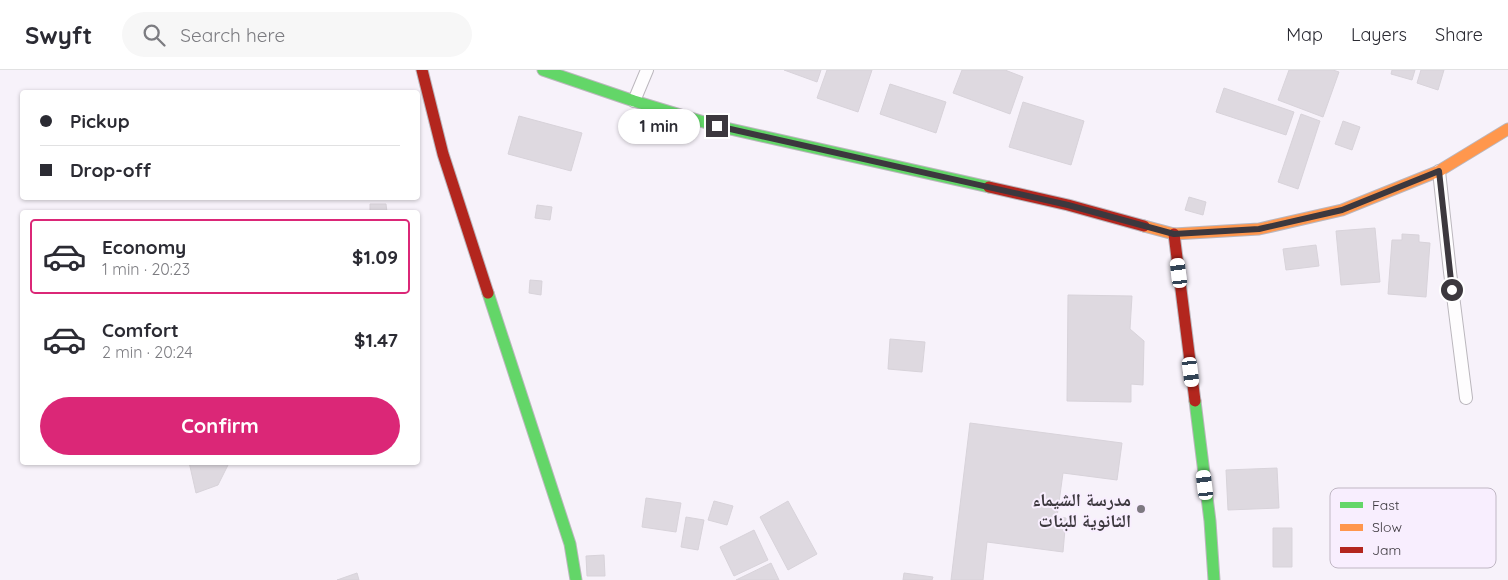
<!DOCTYPE html>
<html lang="en">
<head>
<meta charset="utf-8">
<style>
	body { margin:0; font-family:Quicksand,"Noto Naskh Arabic",sans-serif; background:#f7f7f7; color:#2b2b33; height:100vh; display:flex; flex-direction:column; font-size:19px; white-space:nowrap }
	* { box-sizing:border-box; margin:0 }
	p { font-size:16px; color:#7c7c81 }
	.icon { flex:none; width:28px; height:28px; fill:none; stroke:currentColor; stroke-width:2; stroke-linecap:round; stroke-linejoin:round }
	.map { position:relative; flex:1; overflow:hidden }
	.side { position:absolute; left:20px; top:140px; width:400px; height:255px; display:flex; flex-direction:column; background:#fff; border-radius:5px; box-shadow:0 1px 4px #0004 }
	.side>* { flex:none }
	.hud { position:absolute; left:20px; top:20px; width:400px; height:110px; border-radius:5px; box-shadow:0 1px 4px #0004; display:grid; align-content:center; height:110px; padding:0 20px; background:#fff }
	.end { position:absolute; width:22px; height:22px; margin:-11px; border:6px solid #3c383e; background:#fff; box-shadow:0 0 0 2px #fff }
	.from { border-radius:50% }
	.bubble { position:absolute; height:35px; border-radius:18px; background:#fff; box-shadow:0 1px 4px #0004; font-size:16px; font-weight:700; line-height:35px; text-align:center }
	.car { position:absolute; width:15px; height:30px; margin:-15px -8px; border-radius:6px; box-shadow:0 0 4px 1px #0007; background:linear-gradient(#fff 24%,#345 0 40%,#fff 0 76%,#345 0 86%,#fff 0) }
	.hud b { display:flex; align-items:center; gap:18px; height:48px; font-size:19px }
	.hud b+b { border-top:1px solid #e1e1e2 }
	.hud i { width:12px; height:12px; background:#2b2b33 }
	ul { padding:9px 0 0; list-style:none }
	li { display:flex; align-items:center; gap:15px; height:75px; margin:0 10px 8px; padding:0 10px; border:2px solid transparent; border-radius:5px }
	li div { flex:1 }
	li b { display:block; font-size:19px }
	li em { font-style:normal; font-weight:700 }
	li.current { border-color:#db2777 }
	li>.icon { width:45px; height:45px; stroke-width:1.5 }
	.action { display:flex; gap:10px; margin-top:auto; padding:10px 20px }
	.action a { flex:1; height:58px; border-radius:30px; background:#db2777; color:#fff; font-size:20px; font-weight:700; line-height:58px; text-align:center }
	header { display:flex; align-items:center; gap:30px; box-sizing:border-box; height:70px; padding:0 25px; background:#fff; border-bottom:1px solid #e1e1e2 }
	header strong { font-size:24px }
	nav { display:flex; gap:28px; margin-inline-start:auto; font-size:18px }
	.search { width:350px; height:45px; background:#f7f7f7; display:flex; align-items:center; gap:12px; box-sizing:border-box; padding:0 18px; border-radius:28px; color:#7c7c81; font-size:19px }
	.map>svg:first-child { display:block }
</style>
</head>
<body>
<header>
<strong>Swyft</strong>
<div class="search"><svg class="icon" aria-label="search" viewBox="0 0 24 24"><circle cx="10" cy="10" r="6"/><path d="M15 15l6 6"/></svg>Search here</div>
<nav><a>Map</a><a>Layers</a><a>Share</a></nav>
</header>
<div class="map">
<svg width="1508" height="510" viewBox="0 0 1508 510">
	<rect width="100%" height="100%" fill="#f7f2fa"/>
	<!-- building -->
	<path fill="#ded9e0" stroke="#d8d3da" d="M784 0H821L817 12Z
		M827 0H872L858 42 817 28Z
		M962 0H1005L1023 7 1010 44 953 23Z
		M1289 0H1333L1339 2 1323 47 1278 30Z
		M1392 0H1415L1412 10 1391 4Z
		M1421 0H1444L1438 20 1417 13Z
		M890 14 946 32 936 63 880 44Z
		M1224 18 1294 42 1286 65 1216 42Z
		M1023 32 1084 51 1071 95 1009 77Z
		M1301 44 1320 51 1298 119 1278 112Z
		M519 46 582 63 571 101 508 84Z
		M1343 51 1360 57 1352 80 1335 74Z
		M1189 127 1206 132 1203 145 1185 140Z
		M370 134H386L387 142H370Z
		M537 135 552 137 550 150 535 148Z
		M1375 158 1380 212 1341 215 1336 161Z
		M1402 164 1419 165V172L1430 173 1426 227 1388 224 1392 170H1402Z
		M1316 175 1319 196 1286 200 1283 179Z
		M530 210 542 211 541 225 529 223Z
		M1068 225 1132 226 1130 259 1144 271 1143 315 1131 314V332L1067 331Z
		M890 269 925 272 922 302 888 299Z
		M970 353 1122 373 1117 410 1063 403 1057 447 1066 448 1063 482 987 472 983 510H951Z
		M189 392H229V393L218 415 196 423Z
		M1277 398 1279 438 1228 440 1226 400Z
		M646 428 681 433 676 462 642 457Z
		M714 431 733 436 727 455 708 450Z
		M788 431 817 484 788 500 760 447Z
		M686 447 704 450 698 480 681 477Z
		M1273 458H1292V497H1273Z
		M754 460 768 490 734 506 720 477Z
		M604 485 605 506H587L586 486Z
		M771 493 779 510H736Z
		M357 503 359 510H337Z
		M904 503 933 507 932 510H903Z"/>
	<g fill="none" stroke-linecap="round" stroke-linejoin="round">
		<defs>
			<path id="lane" d="M634 31 647 0
				M1439 101 1450 202 1466 328"/>
			<path id="fast" d="M543 0 634 31 717 56 989 117
				M488 223 570 474 576 510
				M1195 331 1210 451 1214 510"/>
			<path id="slow" d="M1144 156 1174 164 1259 159 1342 140 1439 101 1508 59"/>
			<path id="jam" d="M422 0 443 84 488 223
				M989 117 1068 135 1144 156
				M1174 164 1195 331"/>
		</defs>
		<!-- lane casing -->
		<use href="#lane" stroke="#bbb7bd" stroke-width="14"/>
		<!-- fast casing -->
		<use href="#fast" stroke="#bbb7bd" stroke-width="13"/>
		<!-- slow casing -->
		<use href="#slow" stroke="#bbb7bd" stroke-width="13"/>
		<!-- jam casing -->
		<use href="#jam" stroke="#bbb7bd" stroke-width="13"/>
		<!-- lane -->
		<use href="#lane" stroke="#fefdfe" stroke-width="12"/>
		<!-- fast -->
		<use href="#fast" stroke="#63d668" stroke-width="11"/>
		<!-- slow -->
		<use href="#slow" stroke="#ff974d" stroke-width="11"/>
		<!-- jam -->
		<use href="#jam" stroke="#b3261e" stroke-width="11"/>
	</g>
	<g fill="none" stroke-linecap="round" stroke-linejoin="round">
		<!-- route -->
		<path stroke="#3c383e" stroke-width="6" d="M717 56 1068 135 1174 164 1259 159 1342 140 1439 101 1452 220"/>
	</g>
	<!-- markers -->
	<circle fill="#7d7980" stroke="#f8eefe" stroke-width="2" cx="1141" cy="439" r="5"/>
	<g text-anchor="middle" dominant-baseline="central" stroke-width="4" stroke-linejoin="round" paint-order="stroke">
		<!-- poi labels -->
		<g font-size="18" font-weight="bold" fill="#3c383e" stroke="#f8eefe" text-anchor="end">
			<text x="1131" y="429">مدرسة الشيماء<tspan x="1131" dy="21">الثانوية للبنات</tspan></text>
		</g>
	</g>
	<!-- legend -->
	<rect x="1330" y="418" width="166" height="80" rx="8" fill="#f8eefe" stroke="#c0b7c4" stroke-width="1"/>
	<rect x="1340" y="432" width="23" height="6" fill="#63d668"/>
	<rect x="1340" y="454" width="23" height="7" fill="#ff974d"/>
	<rect x="1340" y="477" width="23" height="6" fill="#b3261e"/>
	<g font-size="14" fill="#3c383e">
		<text x="1372" y="440">Fast</text>
		<text x="1372" y="462">Slow</text>
		<text x="1372" y="485">Jam</text>
	</g>
</svg>
<i class="end from" style="left:1452px;top:220px"></i>
<i class="end" style="left:717px;top:56px"></i>
<div class="bubble" style="left:618px;top:39px;width:82px">1 min</div>
<i class="car" style="left:1179px;top:203px;rotate:353deg"></i>
<i class="car" style="left:1191px;top:302px;rotate:173deg"></i>
<i class="car" style="left:1205px;top:415px;rotate:353deg"></i>
<div class="hud">
<b><i class="from"></i>Pickup</b>
<b><i></i>Drop-off</b>
</div>
<section class="side">
<ul>
<li class="current"><svg class="icon" aria-label="car" viewBox="0 0 24 24"><path d="M5 17H2v-5l4-1 3-4h7l3 4 3 1v5h-3M9 17h6M6 11h13"/><circle cx="7" cy="17" r="2"/><circle cx="17" cy="17" r="2"/></svg><div><b>Economy</b><p>1 min · 20:23</p></div><em>$1.09</em></li>
<li><svg class="icon" aria-label="car" viewBox="0 0 24 24"><path d="M5 17H2v-5l4-1 3-4h7l3 4 3 1v5h-3M9 17h6M6 11h13"/><circle cx="7" cy="17" r="2"/><circle cx="17" cy="17" r="2"/></svg><div><b>Comfort</b><p>2 min · 20:24</p></div><em>$1.47</em></li>
</ul>
<div class="action"><a>Confirm</a></div>
</section>
</div>
</body>
</html>
